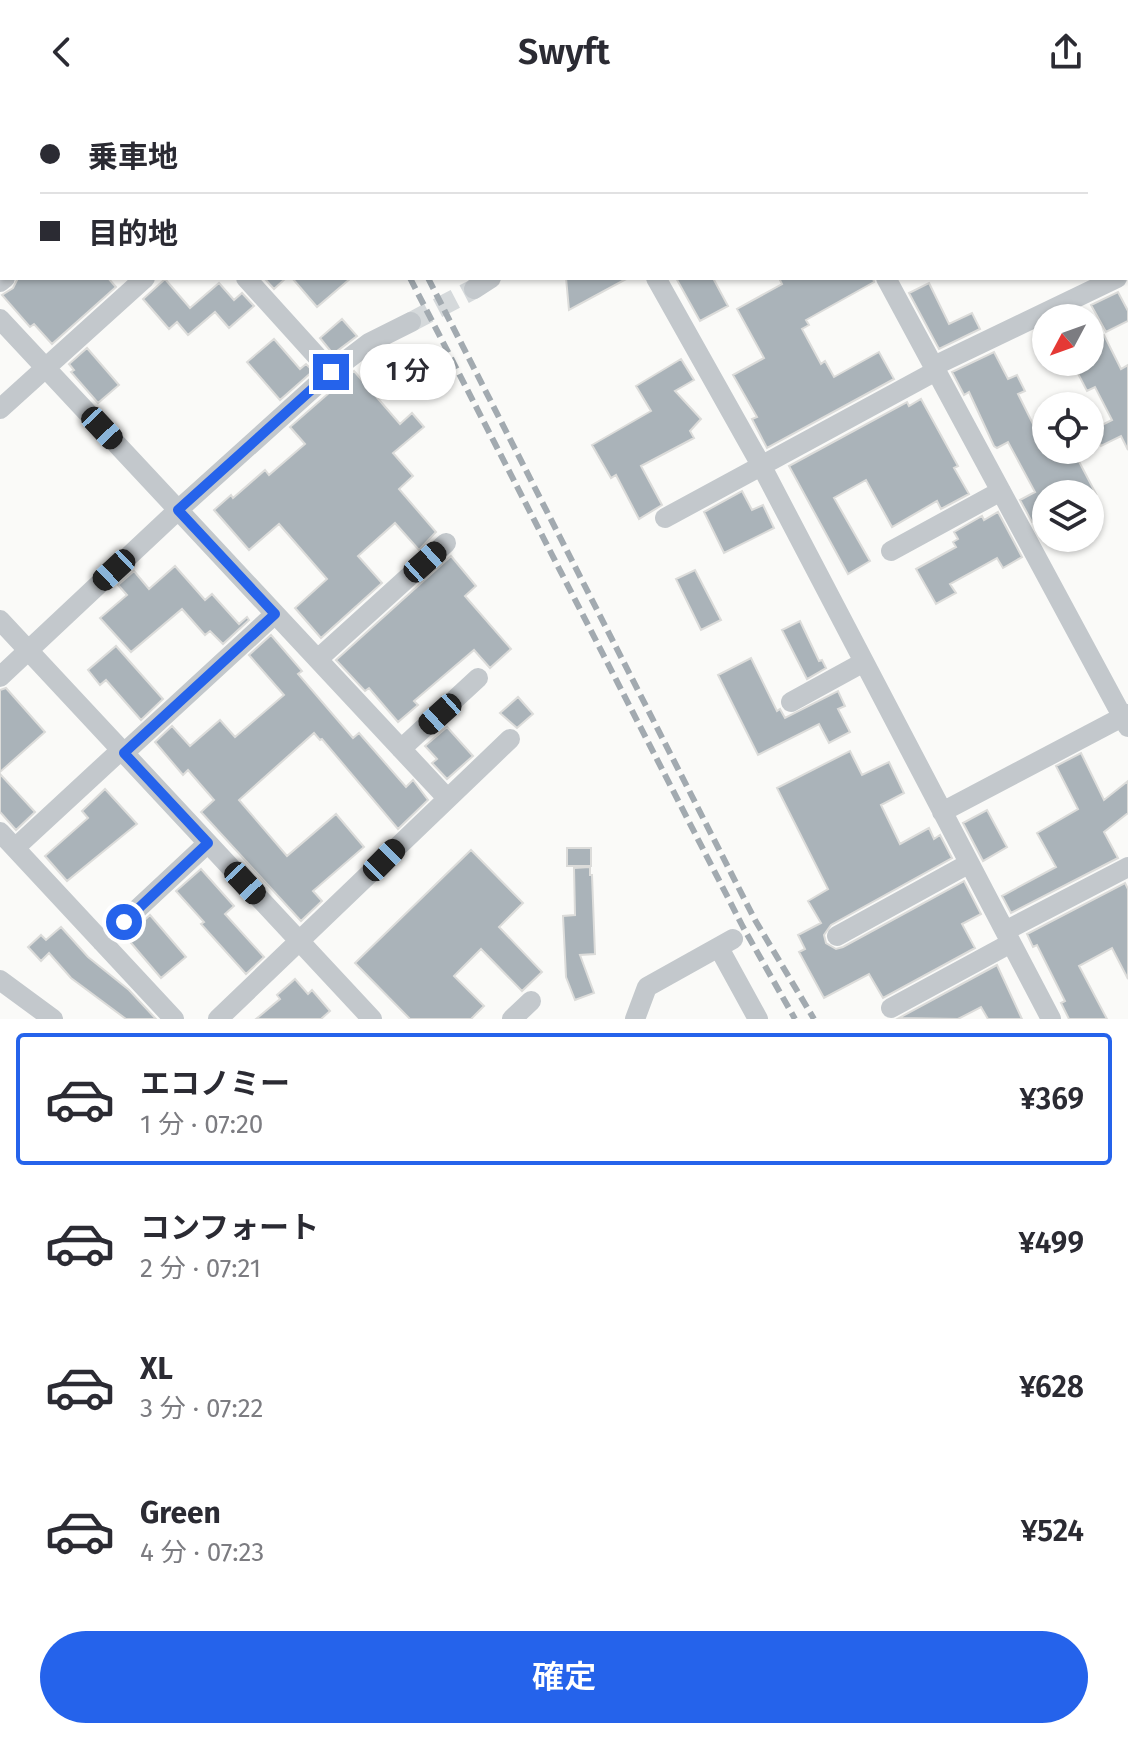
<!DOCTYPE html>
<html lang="ja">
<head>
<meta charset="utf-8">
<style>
	body { margin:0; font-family:"Fira Sans","Noto Sans JP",sans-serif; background:#f7f7f7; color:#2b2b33; height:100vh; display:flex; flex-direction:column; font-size:30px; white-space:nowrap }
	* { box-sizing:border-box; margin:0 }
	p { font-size:26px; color:#7c7c81 }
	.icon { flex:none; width:44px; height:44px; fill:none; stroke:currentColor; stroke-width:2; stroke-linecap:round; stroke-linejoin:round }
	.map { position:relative; height:915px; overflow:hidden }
	.details { display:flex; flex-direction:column; background:#fff; flex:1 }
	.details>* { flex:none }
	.hud { position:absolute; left:0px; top:0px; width:1128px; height:176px; box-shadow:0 2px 6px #0004; display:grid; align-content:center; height:176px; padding:0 40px; background:#fff }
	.needle { width:52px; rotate:229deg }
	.controls { position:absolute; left:1032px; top:200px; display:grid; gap:16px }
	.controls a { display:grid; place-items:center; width:72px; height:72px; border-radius:50%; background:#fff; box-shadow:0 2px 6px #0004; font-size:40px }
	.end { position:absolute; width:36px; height:36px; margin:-18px; border:10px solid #2563eb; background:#fff; box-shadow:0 0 0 4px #fff }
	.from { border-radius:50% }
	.bubble { position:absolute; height:56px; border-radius:28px; background:#fff; box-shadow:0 2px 6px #0004; font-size:26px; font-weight:600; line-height:56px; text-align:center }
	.car { position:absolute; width:24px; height:48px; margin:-24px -12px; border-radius:10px; box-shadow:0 0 6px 2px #0007; background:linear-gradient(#222 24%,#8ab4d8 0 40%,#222 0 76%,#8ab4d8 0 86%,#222 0) }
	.hud b { display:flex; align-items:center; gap:28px; height:76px; font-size:30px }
	.hud b+b { border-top:2px solid #e1e1e2 }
	.hud i { width:20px; height:20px; background:#2b2b33 }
	ul { padding:14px 0 0; list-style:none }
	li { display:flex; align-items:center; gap:24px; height:132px; margin:0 16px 12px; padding:0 24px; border:4px solid transparent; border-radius:8px }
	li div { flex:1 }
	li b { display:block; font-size:30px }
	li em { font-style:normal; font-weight:600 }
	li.on { border-color:#2563eb }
	li>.icon { width:72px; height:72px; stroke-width:1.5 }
	.cta { display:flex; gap:16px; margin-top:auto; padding:16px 40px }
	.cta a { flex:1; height:92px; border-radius:48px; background:#2563eb; color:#fff; font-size:32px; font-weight:600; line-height:92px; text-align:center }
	header { display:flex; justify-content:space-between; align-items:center; height:104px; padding:0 40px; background:#fff; font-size:36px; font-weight:600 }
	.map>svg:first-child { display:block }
</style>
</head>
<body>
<header><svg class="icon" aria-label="back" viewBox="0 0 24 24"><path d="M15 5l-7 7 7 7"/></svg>Swyft<svg class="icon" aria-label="share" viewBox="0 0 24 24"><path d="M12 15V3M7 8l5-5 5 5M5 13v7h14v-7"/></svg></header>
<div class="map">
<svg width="1128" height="915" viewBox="0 0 1128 915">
	<rect width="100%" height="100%" fill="#fafaf8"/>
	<!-- building -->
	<path fill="#aab3b9" stroke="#dcdcda" stroke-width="2" d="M18 174H108L116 183 52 240 34 220 30 223 2 191 13 184Z
		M264 174H286L274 185Z
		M292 174H351L317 203Z
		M566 174H628L569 206Z
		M676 174H713L728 202 700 217Z
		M779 174H873L874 178 806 216 809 221 802 225 821 260 825 257 834 273 879 248 894 275 767 344 752 315 757 313 733 271 764 254 737 205 782 180Z
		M165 175 190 204 219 179 234 196 242 189 254 202 229 224 215 208 188 231 177 218 169 225 143 195Z
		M929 179 949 220 972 209 980 225 939 245 909 189Z
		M1118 188 1128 207V217L1106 228 1091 201Z
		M342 215 357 232 333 250 320 234Z
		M1104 231 1121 265 1128 261V346L1121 332 1101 342 1092 326 1112 316 1095 283 1087 287 1072 258H1090V238Z
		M274 235 300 265 306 260 313 267 280 296 247 258Z
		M87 244 119 281 98 299 71 268 74 266 69 260Z
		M994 248 1008 275 1017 271 1025 287 1018 290 1046 346H1073L1096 390H1046V410L1032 418 1020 396 1035 388 1008 338 997 344 994 342 969 288 964 291 952 268Z
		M681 255 694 276 675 287 701 315 690 327 694 334 641 362 662 401 639 415 616 371 611 374 592 341 651 307 636 282Z
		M354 267 400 320 412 309 424 323 393 349 413 372 399 385 436 428 419 446 395 419 358 452 382 479 321 534 295 504 327 475 279 420 249 446 214 406 231 391 233 394 265 366 269 371 305 340 290 323Z
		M921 295 958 362 954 364 969 390 941 405 937 397 892 423 866 376 834 394 870 457 848 470 789 362 907 298 909 302Z
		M742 387 752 406 763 401 774 424 724 449 704 408Z
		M998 408 1022 453 1003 464 997 454 950 480 956 489 936 500 916 465 956 443 953 438 958 435 954 428 982 412 984 416Z
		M451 452 476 482 465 492 511 545 490 564 474 546 414 597 418 601 398 618 369 584 365 587 336 556Z
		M175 462 205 496 212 490 239 520 247 513 249 516 223 540 210 527 205 531 182 505 131 548 100 514 127 491 118 481 134 467 149 485Z
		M695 466 721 516 701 526 676 475Z
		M800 517 819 557 822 556 826 564 807 575 782 526Z
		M271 531 302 567 298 570 353 634 359 629 406 683 413 676 428 696 398 725 322 635 320 636 314 629 239 696 287 752 336 710 364 743 313 787 322 797 301 817 201 708 214 696 188 666 183 671 155 638 172 622 190 642 220 616 235 633 284 591 249 551Z
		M116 542 163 595 141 616 106 576 100 581 88 566Z
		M751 554 777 607 780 605 785 614 838 587 845 602 838 605 850 628 829 639 819 620 758 651 718 571Z
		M6 584 45 628 0 668V586Z
		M518 593 533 610 517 624 500 609Z
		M447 623 473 652 447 675 432 659 437 655 425 642Z
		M850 647 862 671 889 658 904 689 881 701 900 740 929 724 934 735 940 731 952 754 831 821 824 831 826 839 836 845 843 843 964 777 981 810 962 820 975 844 883 894 869 870 824 894 799 848 805 845 798 831 821 819 808 797 828 785 777 684Z
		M1081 649 1104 696 1128 677V709L1104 728 1118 754 1011 809 1002 792 1056 763 1037 729 1078 705 1056 662Z
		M0 670 35 708 16 726 0 708Z
		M105 685 137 720 67 777 45 752 88 714 82 707Z
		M987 706 1007 743 983 757 963 719Z
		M567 744H591V762H567Z
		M471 746 523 799 499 823 542 868 522 887 481 845 454 872 484 902 471 915H410L355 859Z
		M590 763V771H592L595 850 580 851 594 889 575 896 566 873 563 812 575 811 574 764Z
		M201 765 234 802 225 810 264 853 246 870 201 820 204 818 176 787Z
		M1125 779 1128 785V875L1112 844 1079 862 1107 915H1069L1061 899 1065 897 1037 841 1033 843 1027 830Z
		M150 811 186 853 161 874 126 833Z
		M61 823 88 853 129 886 156 915H126L71 874 49 849 41 857 28 843 41 831 46 836Z
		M997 861 1022 915H988L981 903 958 915 899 914Z
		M295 875 308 890 312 886 330 907 321 915H256L280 895 277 891Z"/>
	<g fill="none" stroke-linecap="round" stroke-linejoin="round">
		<!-- street-tunnel -->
		<path stroke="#d5d9db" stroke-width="20" stroke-dasharray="20 10" stroke-linecap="butt" d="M411 218 474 185"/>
		<!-- street -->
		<path stroke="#c3c8cc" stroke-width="20" d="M87 0 89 2
			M558 0 560 2
			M792 0 793 2
			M938 0 939 2
			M39 2 41 0
			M1025 2 1029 0
			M0 38 2 36
			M1126 144 1128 148
			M246 174 331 268
			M656 174 761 361 1051 915
			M886 174 1128 623
			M0 178 5 174
			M474 185 491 174
			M0 215 447 694
			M934 262 1117 174
			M0 305 145 174
			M665 414 936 267
			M891 447 1001 387
			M0 516 372 915
			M318 555 446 439
			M0 573 178 406 331 268 369 239 411 218
			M791 598 864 558
			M401 645 478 574
			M124 649 275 510
			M942 708 1128 610
			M0 728 174 915
			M15 744 121 646
			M1005 827 1128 763
			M837 832 968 760
			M102 838 208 739
			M719 844 758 915
			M0 876 53 915
			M891 904 1011 839
			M218 915 510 635
			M512 915 531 897
			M635 915 647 883 733 835"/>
		<!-- rail -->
		<path stroke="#a2aab0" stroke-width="6" stroke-dasharray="12 6" stroke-linecap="butt" d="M321 0 322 2
			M338 0 339 2
			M410 174 743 823 795 915
			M428 174 755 816 814 915"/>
	</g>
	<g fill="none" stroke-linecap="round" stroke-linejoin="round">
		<!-- route -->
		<path stroke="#2563eb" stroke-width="10" d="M124 818 208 739 124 649 275 510 178 406 331 268"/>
	</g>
</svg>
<div class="controls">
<a><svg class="needle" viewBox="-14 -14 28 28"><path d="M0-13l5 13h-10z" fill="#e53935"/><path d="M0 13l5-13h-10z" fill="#7c7c81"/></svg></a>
<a><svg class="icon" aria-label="locate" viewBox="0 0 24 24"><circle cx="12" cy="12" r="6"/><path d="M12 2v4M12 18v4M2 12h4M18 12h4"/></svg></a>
<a><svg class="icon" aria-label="layers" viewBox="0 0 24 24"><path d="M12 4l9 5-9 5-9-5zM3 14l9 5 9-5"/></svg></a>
</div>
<i class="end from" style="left:124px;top:818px"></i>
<i class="end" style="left:331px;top:268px"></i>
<div class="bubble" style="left:360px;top:240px;width:96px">1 分</div>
<i class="car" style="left:102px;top:324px;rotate:137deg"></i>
<i class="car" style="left:425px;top:458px;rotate:48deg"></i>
<i class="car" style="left:114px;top:466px;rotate:227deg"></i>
<i class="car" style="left:440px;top:610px;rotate:228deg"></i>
<i class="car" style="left:384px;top:756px;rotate:45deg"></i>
<i class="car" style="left:245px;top:779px;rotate:137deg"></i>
<div class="hud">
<b><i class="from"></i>乗車地</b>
<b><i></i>目的地</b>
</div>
</div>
<section class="details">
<ul>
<li class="on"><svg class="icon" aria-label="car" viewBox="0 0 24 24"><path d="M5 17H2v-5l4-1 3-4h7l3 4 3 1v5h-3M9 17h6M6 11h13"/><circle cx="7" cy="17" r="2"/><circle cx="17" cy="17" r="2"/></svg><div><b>エコノミー</b><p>1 分 · 07:20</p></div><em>¥369</em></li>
<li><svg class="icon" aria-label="car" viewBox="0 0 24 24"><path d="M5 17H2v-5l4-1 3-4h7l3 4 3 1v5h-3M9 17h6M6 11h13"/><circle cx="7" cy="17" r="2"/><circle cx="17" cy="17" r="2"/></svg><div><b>コンフォート</b><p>2 分 · 07:21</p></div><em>¥499</em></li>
<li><svg class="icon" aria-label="car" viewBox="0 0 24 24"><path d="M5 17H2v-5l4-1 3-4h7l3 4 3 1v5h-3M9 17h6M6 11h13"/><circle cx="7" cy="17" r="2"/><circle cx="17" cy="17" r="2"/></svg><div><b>XL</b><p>3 分 · 07:22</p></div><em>¥628</em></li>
<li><svg class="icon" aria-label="car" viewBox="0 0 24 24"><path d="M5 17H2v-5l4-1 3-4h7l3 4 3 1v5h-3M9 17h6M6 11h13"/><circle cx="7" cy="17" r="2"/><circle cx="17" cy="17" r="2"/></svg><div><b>Green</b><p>4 分 · 07:23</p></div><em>¥524</em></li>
</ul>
<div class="cta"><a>確定</a></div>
</section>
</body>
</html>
